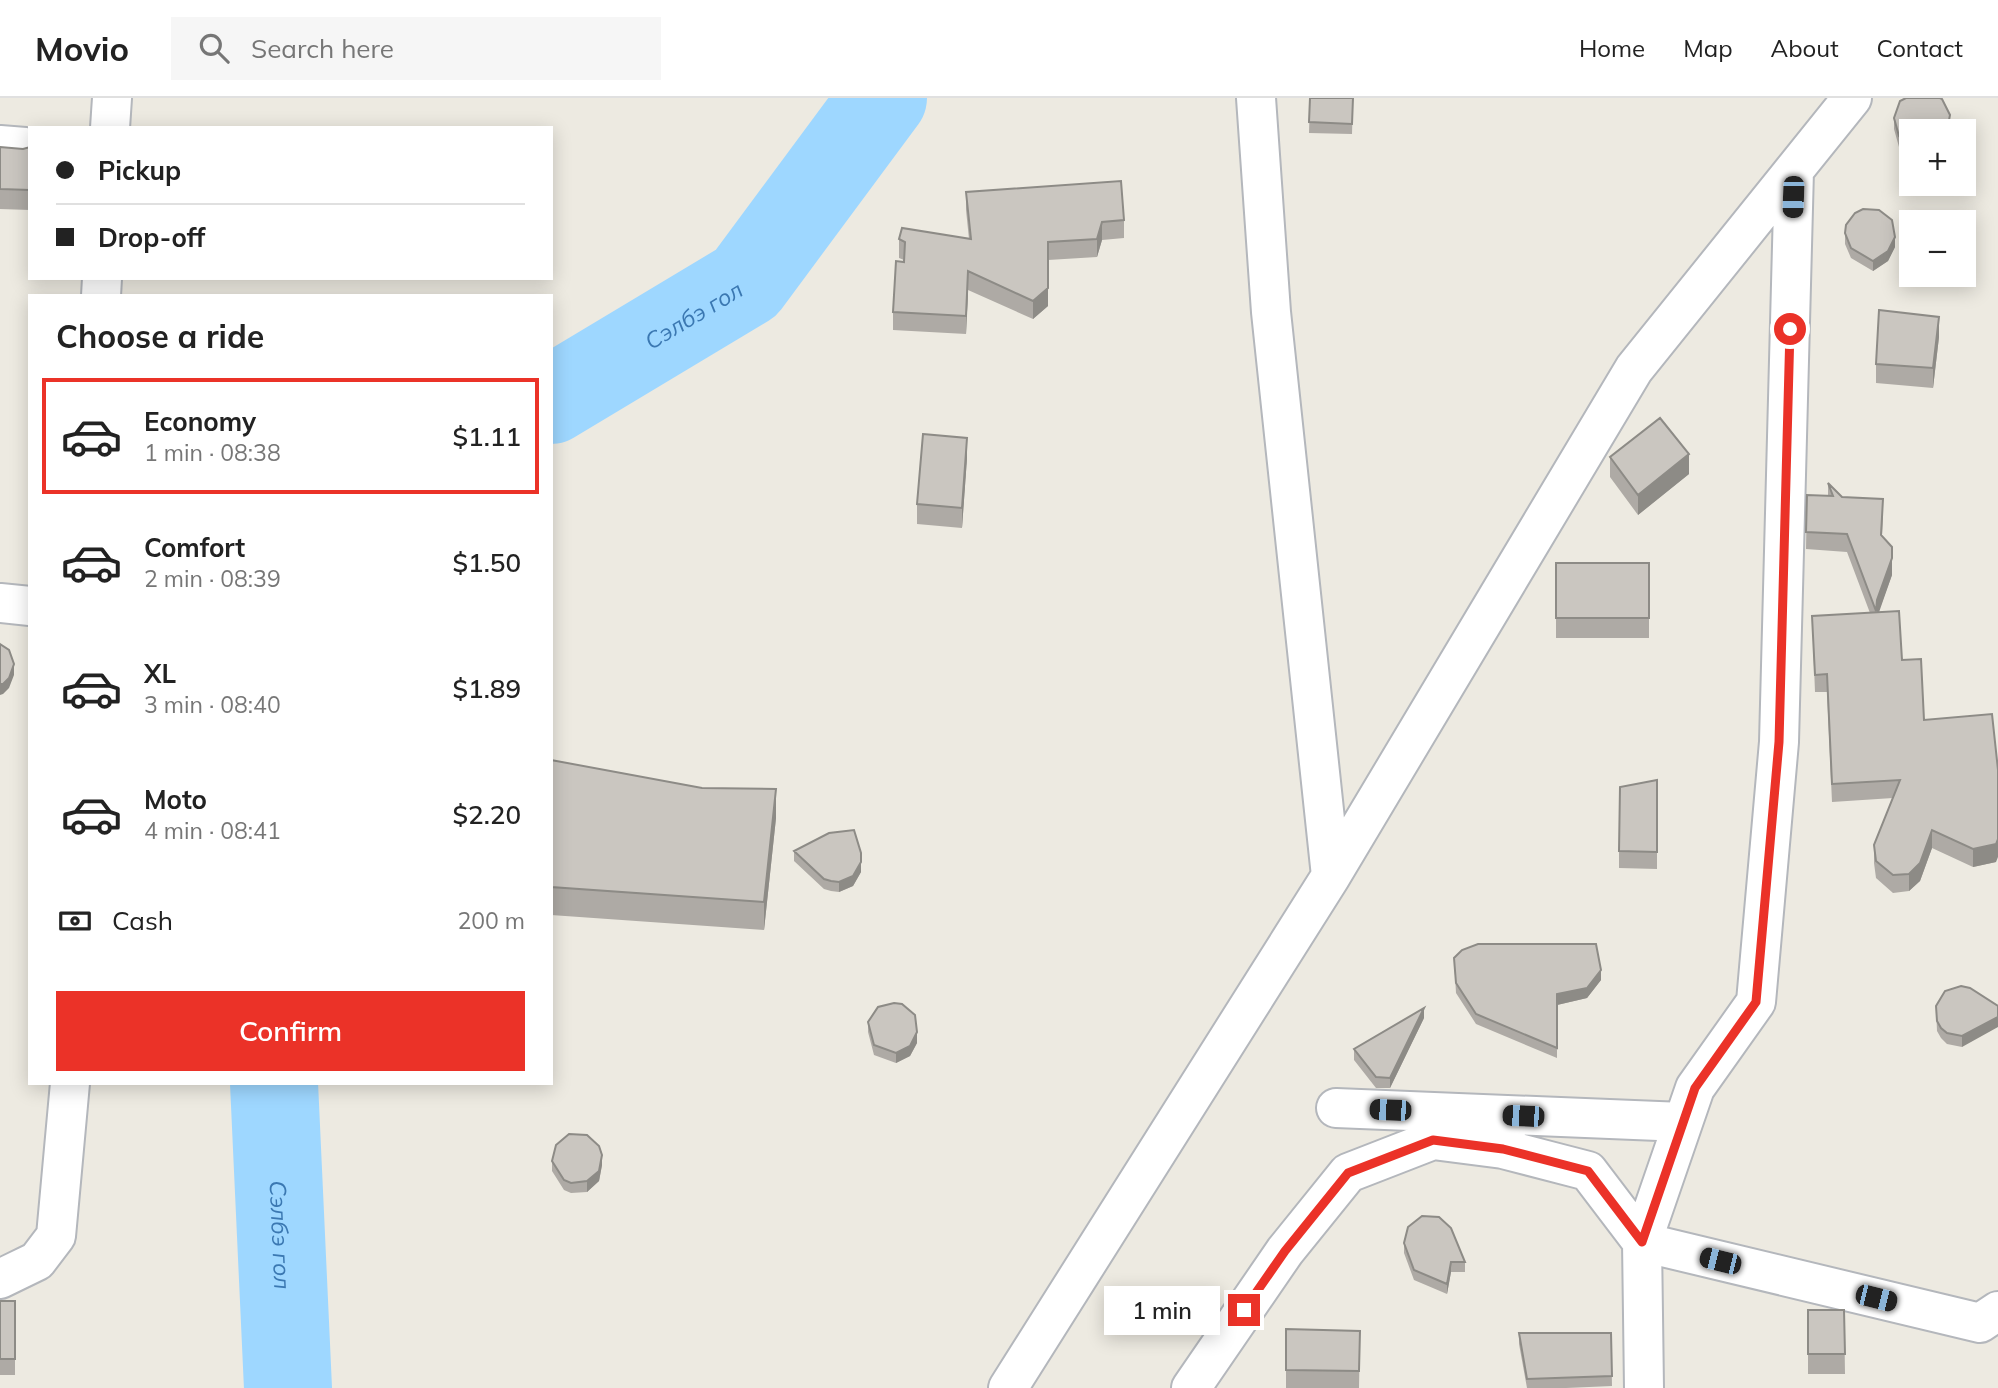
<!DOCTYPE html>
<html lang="en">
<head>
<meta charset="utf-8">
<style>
	body { margin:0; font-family:Mulish,sans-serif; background:#f6f6f6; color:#222; height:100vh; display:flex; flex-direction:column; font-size:26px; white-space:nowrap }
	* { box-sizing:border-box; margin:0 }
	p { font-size:23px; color:#767676 }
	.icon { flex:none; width:38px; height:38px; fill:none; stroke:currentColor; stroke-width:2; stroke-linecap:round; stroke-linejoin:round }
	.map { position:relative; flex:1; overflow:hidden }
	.panel { position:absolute; left:28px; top:196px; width:525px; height:791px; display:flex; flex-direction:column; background:#fff; border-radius:0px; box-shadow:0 4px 18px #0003 }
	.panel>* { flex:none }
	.hud { position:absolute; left:28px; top:28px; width:525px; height:154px; border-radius:0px; box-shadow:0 4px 18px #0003; display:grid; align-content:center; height:154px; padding:0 28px; background:#fff }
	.tools { position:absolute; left:1899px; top:21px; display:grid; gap:14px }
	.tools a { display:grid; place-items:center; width:77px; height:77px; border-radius:0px; background:#fff; box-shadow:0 4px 18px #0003; font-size:35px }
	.end { position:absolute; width:32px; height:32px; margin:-16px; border:9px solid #eb3228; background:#fff; box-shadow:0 0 0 4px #fff }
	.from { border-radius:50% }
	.bubble { position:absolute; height:49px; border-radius:0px; background:#fff; box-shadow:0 4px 18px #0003; font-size:23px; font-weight:600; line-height:49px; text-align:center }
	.car { position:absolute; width:21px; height:42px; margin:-21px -10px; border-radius:9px; box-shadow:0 0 5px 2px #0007; background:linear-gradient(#222 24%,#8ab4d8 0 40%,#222 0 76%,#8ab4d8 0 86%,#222 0) }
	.hud b { display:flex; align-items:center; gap:24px; height:66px; font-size:26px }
	.hud b+b { border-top:2px solid #e0e0e0 }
	.hud i { width:18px; height:18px; background:#222 }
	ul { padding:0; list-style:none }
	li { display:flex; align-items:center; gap:21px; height:116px; margin:0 14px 10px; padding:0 14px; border:4px solid transparent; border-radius:0px }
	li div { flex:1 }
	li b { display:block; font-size:26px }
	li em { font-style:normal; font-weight:600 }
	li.current { border-color:#eb3228 }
	li>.icon { width:63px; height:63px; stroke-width:1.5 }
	h2 { padding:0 28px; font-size:32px; line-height:84px }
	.pay { display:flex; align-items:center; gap:18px; height:77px; padding:0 28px; font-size:26px }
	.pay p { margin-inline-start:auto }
	.button { display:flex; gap:14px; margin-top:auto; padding:14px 28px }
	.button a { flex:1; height:80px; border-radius:0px; background:#eb3228; color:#fff; font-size:28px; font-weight:600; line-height:80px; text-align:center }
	header { display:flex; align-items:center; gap:42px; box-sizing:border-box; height:98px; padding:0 35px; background:#fff; border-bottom:2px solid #e0e0e0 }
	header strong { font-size:33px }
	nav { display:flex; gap:38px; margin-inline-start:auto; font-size:24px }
	.search { width:490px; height:63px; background:#f6f6f6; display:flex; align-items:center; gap:18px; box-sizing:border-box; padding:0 24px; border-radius:0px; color:#767676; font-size:26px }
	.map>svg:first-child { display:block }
</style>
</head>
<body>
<header>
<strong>Movio</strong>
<div class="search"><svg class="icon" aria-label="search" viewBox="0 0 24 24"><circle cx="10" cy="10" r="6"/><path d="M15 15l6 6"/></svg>Search here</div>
<nav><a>Home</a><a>Map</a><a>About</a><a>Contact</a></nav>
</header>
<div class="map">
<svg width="1998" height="1290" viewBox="0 0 1998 1290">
	<rect width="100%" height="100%" fill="#edeae1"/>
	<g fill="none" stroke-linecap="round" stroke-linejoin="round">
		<!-- river -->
		<g stroke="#9ed7ff" stroke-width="88">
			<path id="s1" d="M551 302 746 185 883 0"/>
			<path id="s2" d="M274 985 288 1290"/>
		</g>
		<defs>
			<path id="minor" d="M1256 0 1271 214 1331 778
				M110 30 112 0
				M0 47 25 49
				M101 198 102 180
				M0 505 30 508
				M1336 1010 1683 1024
				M0 1181 37 1163 56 1138 70 985
				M1008 1290 1331 778 1634 271 1852 0
				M1191 1290 1285 1153 1348 1075 1433 1042 1503 1051 1588 1073 1642 1144 1980 1225 1998 1213
				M1644 1290 1642 1144 1695 990 1756 904 1779 644 1794 72"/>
		</defs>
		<!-- minor casing -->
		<use href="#minor" stroke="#b4b7bc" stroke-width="42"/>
		<!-- minor -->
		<use href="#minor" stroke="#fff" stroke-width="38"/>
	</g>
	<!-- wall -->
	<path fill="#aeaaa5" d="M1310 0H1353L1352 36 1309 35Z
		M1894 20 1950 27 1949 33H1911V56L1905 55 1899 49 1894 31Z
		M0 49 23 51 30 49V112L0 111Z
		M966 94 1124 122V140L1102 142 1097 159 1048 162V208L1033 221 968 192 966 236 893 232V214L904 164V162L899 160V141H969L966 112Z
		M1845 135 1895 149 1888 163 1873 173 1851 160 1845 146Z
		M1939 239 1933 290 1876 285V266Z
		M1610 359 1689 376 1638 417 1610 379Z
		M967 360 962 430 917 426V406Z
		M1828 385 1842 399 1883 418 1882 438 1892 477 1878 515 1902 562 1924 622 1996 764 1973 769 1932 750 1920 783 1909 793 1893 795 1876 780 1874 765V747L1893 700 1832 704 1827 594H1815L1812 518 1870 515 1847 454 1806 451 1807 397 1828 398Z
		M1556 465H1649V540H1556Z
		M551 662 776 720 764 832 551 817Z
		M1657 682V771L1619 770V753Z
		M794 753 861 765V774L853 788 839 794 831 793 824 791 794 763Z
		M1454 860 1601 882 1587 900 1557 907V960L1476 926 1456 895Z
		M1970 890 1962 949 1947 946 1941 940 1937 933 1936 908Z
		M1424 920 1390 990H1376L1354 962V951Z
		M868 924 917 945 910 958 896 965 874 957 868 934Z
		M552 1063 602 1067 599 1083 587 1094 571 1095 564 1092 552 1073Z
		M1404 1145 1465 1164V1174H1451L1447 1196 1414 1182 1404 1155Z
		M0 1203H15V1277H0Z
		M1808 1212H1844L1845 1276H1808Z
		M1286 1231 1360 1233 1359 1290H1286Z
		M1519 1235H1611L1612 1288 1566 1290H1527L1519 1246Z"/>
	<!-- shaded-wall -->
	<path fill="#8d8b86" d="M1102 124V142L1097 159V141Z
		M1895 139V149L1888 163 1873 173V163Z
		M968 173V192L966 236V218Z
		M1048 190V208L1033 221V203Z
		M1939 219V239L1933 290V270Z
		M967 340V360L962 430V410Z
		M1689 356V376L1638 417V397Z
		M1892 460V477L1877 520 1876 530 1877 502Z
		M14 566V577L9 590 3 596 0 597V586Z
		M776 691V720L764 832V804Z
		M1932 732V750L1920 783 1909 793V776Z
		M1998 741V759L1996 764 1973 769V751Z
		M861 755V774L853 788 839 794V784Z
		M1601 872V882L1587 900 1557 907V896Z
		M1424 910V920L1390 990V980Z
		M1998 919V929L1962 949V938Z
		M917 934V945L910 958 896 965V955Z
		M602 1057V1067L599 1083 587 1094V1083Z
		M1451 1164V1174L1447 1196V1186Z"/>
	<!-- building -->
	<path fill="#cac6c0" stroke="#8d8b86" stroke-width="2" d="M1310 0H1353L1352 26 1309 24Z
		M1906 0H1940L1942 1 1950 17 1947 33H1911V46L1905 45 1899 38 1894 20 1900 3Z
		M0 49 23 51 30 49V92L0 91Z
		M1121 83 1124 122 1102 124 1097 141 1048 144V190L1033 203 968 173 966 218 893 214 896 163 904 164 905 144 899 141 902 130 971 141 966 94Z
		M1863 111 1879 112 1892 122 1895 139 1888 153 1873 163 1851 150 1845 135 1846 127 1855 115Z
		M1879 212 1939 219 1933 270 1876 266Z
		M1660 320 1689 356 1638 397 1610 359Z
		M923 336 967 340 962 410 917 406Z
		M1828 385 1842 399 1883 401 1881 437 1892 449V460L1877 502 1876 513 1847 436 1806 434 1807 397 1833 398Z
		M1556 465H1649V520H1556Z
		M1899 513 1902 562 1921 561 1924 622 1992 616 1998 672V741L1996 746 1973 751 1932 732 1920 765 1909 776 1893 777 1876 763 1874 747 1900 682 1832 686 1827 576 1815 577 1812 518Z
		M0 546 9 552 14 566 9 580 3 586H0Z
		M551 662 702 690 776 691 764 804 551 789Z
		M1657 682V754L1619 753 1620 689Z
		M854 732 861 755V764L853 778 839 784 831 783 824 781 794 753 829 735Z
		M1478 846H1596L1601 872 1587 890 1557 896V950L1476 916 1456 885 1454 860 1462 852Z
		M1961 888 1970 890 1998 908V919L1962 938 1947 935 1941 930 1937 923 1936 908 1945 893Z
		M894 905 902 906 915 917 917 934 910 948 896 955 874 947 868 924 878 909Z
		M1424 910 1390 980 1376 979 1354 951Z
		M569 1036 587 1037 599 1048 602 1057 599 1073 587 1083 571 1085 564 1082 552 1063 556 1047Z
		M1422 1118 1439 1119 1451 1130 1465 1164H1451L1447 1186 1414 1172 1404 1145 1408 1129Z
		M0 1203H15V1261H0Z
		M1808 1212H1844L1845 1256H1808Z
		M1286 1231 1360 1233 1359 1273 1286 1272Z
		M1519 1235H1611L1612 1278 1527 1281Z"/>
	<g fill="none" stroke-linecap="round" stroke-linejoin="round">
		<!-- route -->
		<path stroke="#eb3228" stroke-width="9" d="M1244 1212 1285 1153 1348 1075 1433 1042 1503 1051 1588 1073 1642 1144 1695 990 1756 904 1779 644 1790 231"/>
	</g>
	<g text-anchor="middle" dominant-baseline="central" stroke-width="7" stroke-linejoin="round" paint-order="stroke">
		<!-- water labels -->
		<g font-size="23" font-style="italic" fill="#3b78b2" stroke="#fff">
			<text stroke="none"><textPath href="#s1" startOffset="166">Сэлбэ гол</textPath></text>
			<text stroke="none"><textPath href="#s2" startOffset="152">Сэлбэ гол</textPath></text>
		</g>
	</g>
</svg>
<div class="tools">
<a>+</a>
<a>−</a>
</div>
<i class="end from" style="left:1790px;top:231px"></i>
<i class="end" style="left:1244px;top:1212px"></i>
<div class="bubble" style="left:1104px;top:1188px;width:116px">1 min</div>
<i class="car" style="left:1793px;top:99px;rotate:182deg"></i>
<i class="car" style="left:1390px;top:1012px;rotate:272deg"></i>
<i class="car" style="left:1523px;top:1018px;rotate:272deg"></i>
<i class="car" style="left:1720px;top:1163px;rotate:284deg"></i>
<i class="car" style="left:1876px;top:1200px;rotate:104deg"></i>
<div class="hud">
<b><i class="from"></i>Pickup</b>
<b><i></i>Drop-off</b>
</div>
<section class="panel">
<h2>Choose a ride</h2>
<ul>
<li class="current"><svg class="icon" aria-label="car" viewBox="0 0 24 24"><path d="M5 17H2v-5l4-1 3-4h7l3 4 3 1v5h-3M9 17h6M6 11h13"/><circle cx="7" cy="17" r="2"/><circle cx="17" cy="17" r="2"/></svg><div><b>Economy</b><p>1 min · 08:38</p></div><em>$1.11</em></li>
<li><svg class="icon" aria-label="car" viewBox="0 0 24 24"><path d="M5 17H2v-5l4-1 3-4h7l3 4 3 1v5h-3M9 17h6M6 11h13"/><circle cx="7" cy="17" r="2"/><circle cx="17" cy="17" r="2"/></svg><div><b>Comfort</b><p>2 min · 08:39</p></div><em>$1.50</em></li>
<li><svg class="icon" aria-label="car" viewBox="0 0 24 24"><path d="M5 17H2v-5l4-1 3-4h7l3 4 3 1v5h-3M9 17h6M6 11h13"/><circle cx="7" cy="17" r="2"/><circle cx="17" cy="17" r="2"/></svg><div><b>XL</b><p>3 min · 08:40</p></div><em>$1.89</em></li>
<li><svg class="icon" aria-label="car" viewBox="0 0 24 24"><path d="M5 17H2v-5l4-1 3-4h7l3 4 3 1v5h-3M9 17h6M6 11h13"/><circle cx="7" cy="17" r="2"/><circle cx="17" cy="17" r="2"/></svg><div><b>Moto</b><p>4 min · 08:41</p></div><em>$2.20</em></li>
</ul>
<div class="pay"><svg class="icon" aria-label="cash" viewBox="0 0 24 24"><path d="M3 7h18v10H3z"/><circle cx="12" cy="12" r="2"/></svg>Cash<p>200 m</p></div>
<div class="button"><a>Confirm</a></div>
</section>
</div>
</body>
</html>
